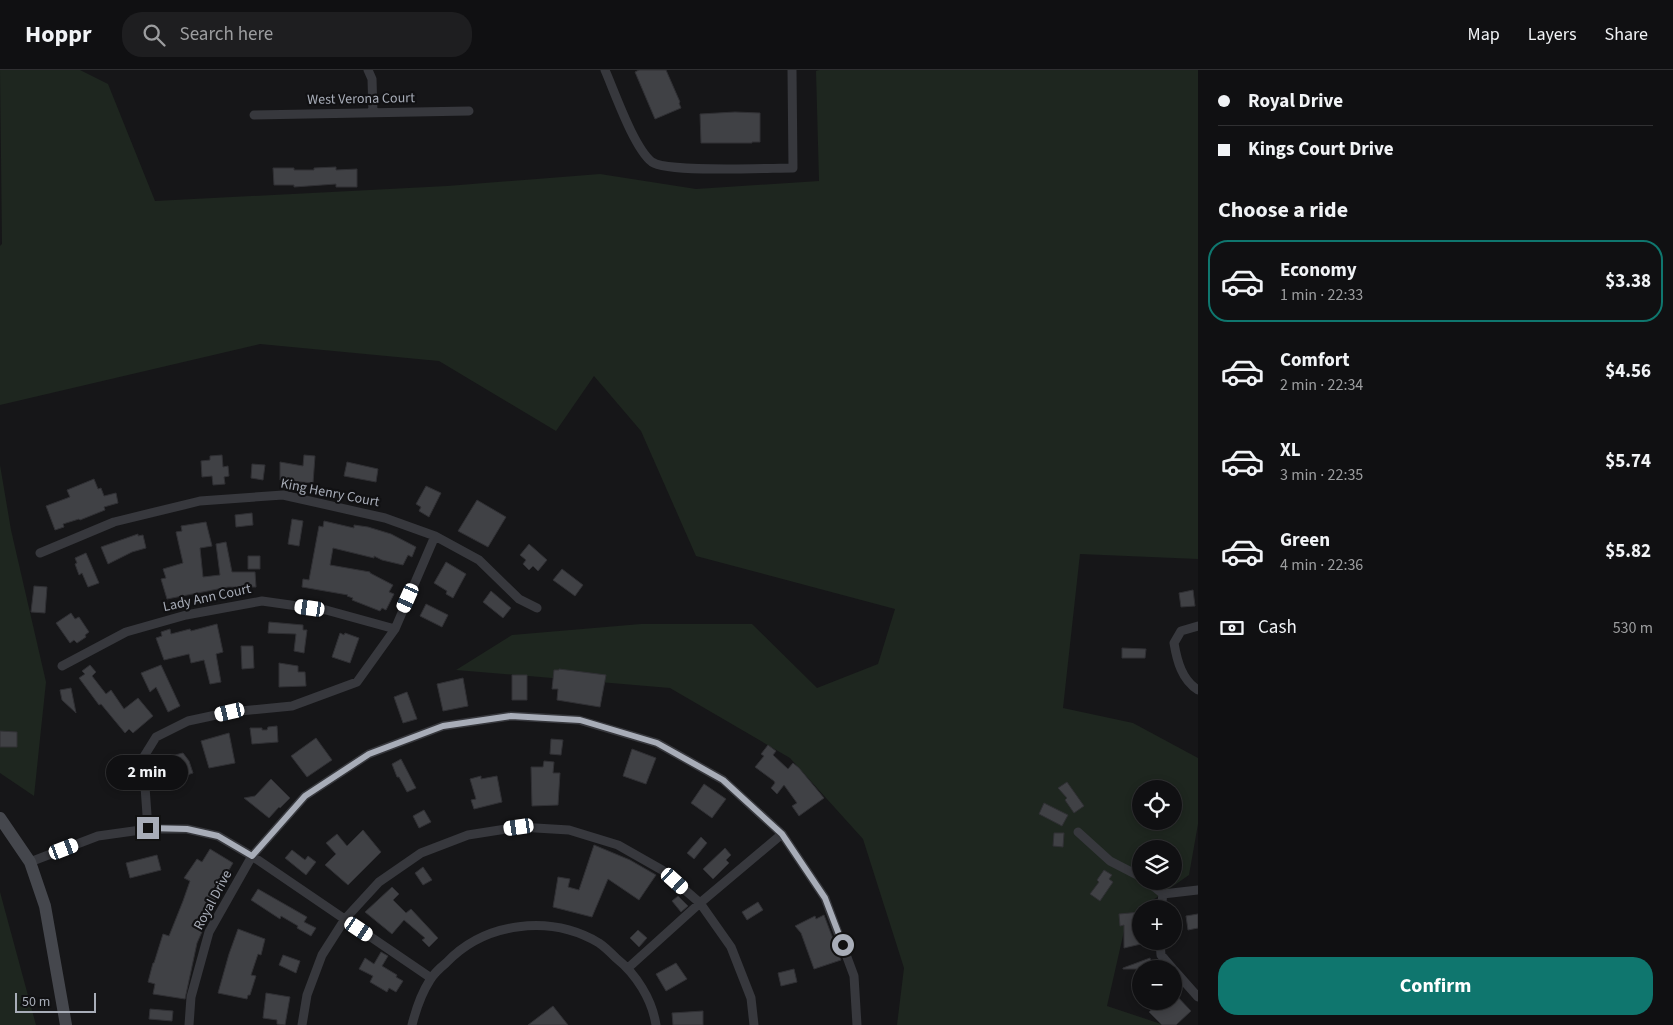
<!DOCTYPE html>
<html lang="en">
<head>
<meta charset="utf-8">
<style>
	body { margin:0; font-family:"Source Sans 3",sans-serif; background:#1e1e20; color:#f1f3f6; height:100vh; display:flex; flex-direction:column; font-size:19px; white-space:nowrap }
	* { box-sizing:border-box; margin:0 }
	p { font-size:16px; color:#9c9d9f }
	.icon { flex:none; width:28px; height:28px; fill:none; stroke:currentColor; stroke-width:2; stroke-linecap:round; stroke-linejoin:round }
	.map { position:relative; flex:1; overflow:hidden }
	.drawer { display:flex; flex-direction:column; background:#101012; width:475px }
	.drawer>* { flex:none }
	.hud { display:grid; align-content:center; height:110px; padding:0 20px; background:#101012 }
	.tools { position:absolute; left:1132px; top:710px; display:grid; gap:10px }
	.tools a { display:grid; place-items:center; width:50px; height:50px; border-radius:50%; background:#101012; box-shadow:0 2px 8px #0003,0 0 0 1px #303032; font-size:25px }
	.scale { position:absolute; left:15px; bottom:12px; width:81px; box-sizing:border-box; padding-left:5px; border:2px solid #a8adb8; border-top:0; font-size:14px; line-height:18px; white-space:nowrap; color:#a8adb8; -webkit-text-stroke:4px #111113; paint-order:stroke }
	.end { position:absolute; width:22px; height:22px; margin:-11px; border:6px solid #a8adb8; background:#111; box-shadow:0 0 0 2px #111 }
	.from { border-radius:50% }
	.bubble { position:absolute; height:35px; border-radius:18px; background:#101012; box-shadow:0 2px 8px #0003,0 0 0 1px #303032; font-size:16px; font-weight:700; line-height:35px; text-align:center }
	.car { position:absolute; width:15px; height:30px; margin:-15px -8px; border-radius:6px; box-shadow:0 0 4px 1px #0007; background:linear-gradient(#fff 24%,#345 0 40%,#fff 0 76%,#345 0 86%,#fff 0) }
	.hud b { display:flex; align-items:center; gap:18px; height:48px; font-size:19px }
	.hud b+b { border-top:1px solid #303032 }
	.hud i { width:12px; height:12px; background:#f1f3f6 }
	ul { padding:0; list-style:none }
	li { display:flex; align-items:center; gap:15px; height:82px; margin:0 10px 8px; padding:0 10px; border:2px solid transparent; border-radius:20px }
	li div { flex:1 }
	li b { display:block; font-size:19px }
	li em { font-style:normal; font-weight:700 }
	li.selected { border-color:#0f766e }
	li>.icon { width:45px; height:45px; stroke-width:1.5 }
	h2 { padding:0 20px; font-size:22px; line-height:60px }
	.pay { display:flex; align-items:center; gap:12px; height:55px; padding:0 20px; font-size:19px }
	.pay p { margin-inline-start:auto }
	.action { display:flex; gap:10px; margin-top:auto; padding:10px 20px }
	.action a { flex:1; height:58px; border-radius:20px; background:#0f766e; color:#fff; font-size:20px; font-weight:700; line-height:58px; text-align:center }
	header { display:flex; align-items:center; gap:30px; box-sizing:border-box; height:70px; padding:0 25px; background:#101012; border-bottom:1px solid #303032 }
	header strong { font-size:24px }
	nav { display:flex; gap:28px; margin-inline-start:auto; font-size:18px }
	.search { width:350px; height:45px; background:#1e1e20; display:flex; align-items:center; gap:12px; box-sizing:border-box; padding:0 18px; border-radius:20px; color:#9c9d9f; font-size:19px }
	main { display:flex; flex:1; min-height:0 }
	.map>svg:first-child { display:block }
</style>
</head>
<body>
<header>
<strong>Hoppr</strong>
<div class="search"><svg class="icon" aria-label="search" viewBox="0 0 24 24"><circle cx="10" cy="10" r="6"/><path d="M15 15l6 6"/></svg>Search here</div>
<nav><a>Map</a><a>Layers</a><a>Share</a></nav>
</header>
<main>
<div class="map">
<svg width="1198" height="955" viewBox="0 0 1198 955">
	<rect width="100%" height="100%" fill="#161618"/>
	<!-- green -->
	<path fill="#1e261f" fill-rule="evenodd" d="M0 0H80L108 14 155 131 447 116 600 104 696 119 819 111 816 1 819 0H1198V489L1080 484 1063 638 1133 653 1198 688V754L1189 805 1127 848 1107 936 1164 955H897L904 898 863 769 790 688 670 618 456 600 512 565 641 554H752L817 618 878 594 895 539 696 486 641 361 594 306 556 361 439 291 260 274 0 335V176L2 174ZM1141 719H1174V751H1141ZM1141 779H1174V811H1141Z
		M0 395 11 460 46 612 34 726 0 703Z
		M0 822 36 955H0Z"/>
	<!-- building -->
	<path fill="#404145" stroke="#303034" d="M639 0H666L680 32 679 33 681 38 655 49 635 2Z
		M735 42 760 43V72H752V73H701L700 44Z
		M336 97V100L357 99V117H336V114L294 117V115H274L273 98H294V100H314V98Z
		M222 385 223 397 228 396 229 406 224 407 225 414 213 415 212 406 202 407 201 391 210 390V386Z
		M304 385 315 386 313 413 280 410V392L303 396Z
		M347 392 378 399 376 412 344 406Z
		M252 394 265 395 263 410 251 408Z
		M94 409 98 419 101 418 104 426 116 423 118 433 104 437 105 440 80 450 79 449 63 454 64 457 55 460 46 436 70 427 67 420Z
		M426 416 441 423 429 447 419 441 421 437 416 434Z
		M477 430 506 447 488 477 458 461Z
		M252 443 253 455 236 457 235 445Z
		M292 449 303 451 299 476 288 474Z
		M324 451 354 458V455L368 457 391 464 416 477 412 487 408 485 403 495 382 490 374 486V488L333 478 330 495 370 502V503L393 515 389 522 394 524 386 540 382 538 380 541 352 530 353 528 347 526 348 525 302 517 303 509 309 510 319 456 323 457Z
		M206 452 212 476 200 478 203 507 220 505 216 474 226 472 232 502H255L256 517H228L167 529 161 509 166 508 163 499 183 493 176 462 182 461 181 456Z
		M138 464V466L143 465 146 478 132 482 108 494 101 477Z
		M529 474 547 490 538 501 533 496 529 500 523 494 526 490 520 485Z
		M86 483 99 513 88 517 82 503 79 505 75 494 77 493 75 488Z
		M248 486H260V499H248Z
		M446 492 466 504 453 528 446 524 447 521 434 513Z
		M562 499 583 515 575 526 553 510Z
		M34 516 47 517 45 543 31 542Z
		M1193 520 1195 536 1181 537 1179 523Z
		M491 521 511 538 503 548 483 532Z
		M426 534 448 545 442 557 420 546Z
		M71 543 75 549 79 547 89 562 85 565 86 567 77 573 74 570 70 573 56 553Z
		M269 552 303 555V560H307L304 583 294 581 296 564 268 563Z
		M217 554 223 582 216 584 221 612 210 614 204 590 191 593 189 584 164 590 156 568 162 566 161 562 170 559 171 564 190 559 191 561Z
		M340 563 344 565 345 563 359 568 350 593 332 587Z
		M241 576H253L254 598 242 599Z
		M1122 578 1146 579 1145 588H1122Z
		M279 593 298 596V602H305L306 616 279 617Z
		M90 595 96 602 92 606 106 624 111 620 124 639 138 628 153 646 133 663 129 659 125 663 101 634 99 635 79 608 85 604 82 601Z
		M161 595 180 636 168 642 156 617 150 622 141 603Z
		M559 599 606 605 600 637 557 630 558 619H552L554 600H559Z
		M512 605H527V630H512Z
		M463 608 468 636 443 641 437 614Z
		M71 618 76 643 62 630 60 620Z
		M407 622 417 649 403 653 394 627Z
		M277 656 278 672 252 674 250 658H262V660H267L268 657Z
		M0 661 17 662V677H0Z
		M229 663 235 693 209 698 201 671Z
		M316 668 332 690 307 707 291 686Z
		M551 669 563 670 561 685 550 684Z
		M768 675 776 681 773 685 788 699 793 693 799 698 824 728 799 746 792 736 797 733 784 715 777 724 771 718 775 713 774 711 755 697 764 686 761 684Z
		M632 679 656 688 646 714 623 706Z
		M183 683 189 691 193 703 176 709 178 713 166 716 159 689Z
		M401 689 416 718 407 722 399 707H397L392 694Z
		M544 691 554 692 553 703H560L558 735 532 736 531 697H543Z
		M481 706V709L497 706 502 732 474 739 471 730 476 729 470 709Z
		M271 709 290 728 280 738 279 737 269 748 244 728 255 726Z
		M1067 712 1084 736 1074 743 1065 730 1067 728 1058 718Z
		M704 714 726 729 712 748 691 733Z
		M1044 733 1068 745 1062 756 1039 744Z
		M424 740 431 752 419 758 413 746Z
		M363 760 381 782 348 815 325 795 336 784 326 773 337 764 347 776Z
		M1054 763H1064L1063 777 1053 776Z
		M701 767 707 773 694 789 687 783Z
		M594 775 630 790 656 805 639 830 608 809 592 847 553 837 558 807 570 809 568 817 579 820Z
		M725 778 731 785 726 790 729 793 713 809 703 799Z
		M210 779 233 793 220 815 212 839 197 873 185 929 153 924 155 914 148 912 153 893H154L163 864 169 866 183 831 190 811 184 808 197 789 202 792Z
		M292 780 305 790 308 786 316 792 306 805 285 788Z
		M157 785 161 800 130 808 126 793Z
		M423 797 432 810 423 815 415 803Z
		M1104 800 1112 805 1109 809 1113 812 1100 831 1090 824 1099 812 1097 810Z
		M392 817 399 824 393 830 406 843 411 839 438 868 429 877 422 870 425 868 404 850 392 864 365 842Z
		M258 819 307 847 304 852 316 858 311 866 297 858 298 856 281 846 280 849 251 830Z
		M678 826 688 836 681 842 672 831Z
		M758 832 763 840 747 850 742 842Z
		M1141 842V874L1124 878V855L1120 856 1119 844Z
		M1198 844V858L1188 860 1186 846Z
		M824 845 841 890 814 899 801 863 795 856 815 846 816 849Z
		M238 859 265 869 261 885 258 884 251 905 256 906 250 925H248L247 929 218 923 229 884Z
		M638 860 647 868 639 877 630 868Z
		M381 882 388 886 382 896 397 905 396 907 403 911 396 922 389 918 387 922 370 912 373 906 359 899 365 888 374 894Z
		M283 885 300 891 296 903 279 895Z
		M1150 888 1154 899H1123V898Z
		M676 893 687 909 666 921 656 904Z
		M794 899 797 912 781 916 778 903Z
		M266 923 290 927 285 955 277 954V950L263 948Z
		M1174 923 1191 941 1176 955H1162L1149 942 1161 931H1174Z
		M553 936 568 955H528Z
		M150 939 173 941 172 951 149 949Z
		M703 941V955H673L672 943Z"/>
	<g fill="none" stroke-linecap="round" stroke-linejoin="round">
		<!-- street -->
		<path stroke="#37383d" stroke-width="9" d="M368 0 372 9 373 43
			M605 0C615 23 634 78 652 92 667 103 769 98 793 98L792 0
			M254 45 469 41
			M40 483 114 452 200 431 283 425 385 448 435 466 479 490 519 529 537 538
			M1198 556 1181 561 1174 573C1177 591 1182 610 1198 620
			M62 596 126 562 186 545 262 531 326 540 395 559
			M148 759 143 688 156 667 188 651 230 642 292 636 357 612 395 559 435 466
			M1078 762 1110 791 1141 807
			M30 792 98 766 148 759H187L218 766 252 786 431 908
			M1147 811 1163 824 1198 820
			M1161 839 1163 824
			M1160 871 1161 885 1173 899
			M628 898 700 833 782 764
			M1174 900 1198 927
			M189 955 191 927 209 862 252 786 305 726 369 684 443 656 511 646 579 650 657 673 723 710 782 764 825 828 854 906 857 955
			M302 955 307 925 322 885 345 849 379 812 421 783 468 765 519 757 569 760 618 775 662 800 700 833 731 877 751 928 754 955
			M412 955C416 939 421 924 430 910 434 903 440 898 446 893 485 852 550 844 599 873 605 877 611 883 616 888 636 904 652 929 656 955"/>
		<!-- secondary -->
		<path stroke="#45474d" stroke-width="12" d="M0 748 30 792 45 836 66 955"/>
	</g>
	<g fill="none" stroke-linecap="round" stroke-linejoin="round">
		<!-- route -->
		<path stroke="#a8adb8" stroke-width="6" d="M148 758 187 759 218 766 252 786 305 726 369 684 443 656 511 646 580 650 657 673 723 710 782 764 825 828 843 875"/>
	</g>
	<g text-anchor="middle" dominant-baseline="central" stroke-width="4.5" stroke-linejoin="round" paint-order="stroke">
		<!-- street labels -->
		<g font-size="14" fill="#a8adb8" stroke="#111113">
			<text transform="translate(361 29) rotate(-1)">West Verona Court</text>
			<text transform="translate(330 423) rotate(11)">King Henry Court</text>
			<text transform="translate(207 528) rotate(-12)">Lady Ann Court</text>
			<text transform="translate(213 830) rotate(-62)">Royal Drive</text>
		</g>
	</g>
</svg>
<div class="tools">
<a><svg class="icon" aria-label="locate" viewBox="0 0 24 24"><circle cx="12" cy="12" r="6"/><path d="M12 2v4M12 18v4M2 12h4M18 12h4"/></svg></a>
<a><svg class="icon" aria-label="layers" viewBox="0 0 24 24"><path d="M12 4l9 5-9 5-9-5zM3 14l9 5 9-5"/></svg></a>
<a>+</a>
<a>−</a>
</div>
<div class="scale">50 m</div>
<i class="end from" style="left:843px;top:875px"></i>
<i class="end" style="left:148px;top:758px"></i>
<div class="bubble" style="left:106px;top:685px;width:82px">2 min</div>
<i class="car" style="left:408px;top:528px;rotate:204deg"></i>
<i class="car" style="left:310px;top:538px;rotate:278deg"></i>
<i class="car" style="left:230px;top:642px;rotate:257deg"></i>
<i class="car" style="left:519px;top:757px;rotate:262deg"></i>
<i class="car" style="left:64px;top:779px;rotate:69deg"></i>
<i class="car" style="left:675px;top:811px;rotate:132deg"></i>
<i class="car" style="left:359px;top:859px;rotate:124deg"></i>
</div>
<section class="drawer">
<div class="hud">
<b><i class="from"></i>Royal Drive</b>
<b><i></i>Kings Court Drive</b>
</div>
<h2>Choose a ride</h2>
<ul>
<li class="selected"><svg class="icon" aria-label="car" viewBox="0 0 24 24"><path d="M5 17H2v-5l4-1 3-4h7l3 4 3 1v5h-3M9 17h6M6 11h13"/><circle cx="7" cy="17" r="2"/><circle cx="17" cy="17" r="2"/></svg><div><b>Economy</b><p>1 min · 22:33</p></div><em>$3.38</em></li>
<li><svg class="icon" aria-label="car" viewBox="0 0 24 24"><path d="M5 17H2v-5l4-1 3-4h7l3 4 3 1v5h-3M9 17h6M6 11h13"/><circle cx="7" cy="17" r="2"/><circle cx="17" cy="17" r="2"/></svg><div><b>Comfort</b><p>2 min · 22:34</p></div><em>$4.56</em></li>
<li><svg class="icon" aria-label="car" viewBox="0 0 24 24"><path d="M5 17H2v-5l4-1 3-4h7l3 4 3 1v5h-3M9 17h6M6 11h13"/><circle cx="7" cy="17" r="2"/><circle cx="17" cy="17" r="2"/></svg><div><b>XL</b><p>3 min · 22:35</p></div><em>$5.74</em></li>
<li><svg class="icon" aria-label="car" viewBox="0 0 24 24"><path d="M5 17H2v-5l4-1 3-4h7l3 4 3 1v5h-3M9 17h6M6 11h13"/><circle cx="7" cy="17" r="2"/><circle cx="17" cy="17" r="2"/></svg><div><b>Green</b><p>4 min · 22:36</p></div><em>$5.82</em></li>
</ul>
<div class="pay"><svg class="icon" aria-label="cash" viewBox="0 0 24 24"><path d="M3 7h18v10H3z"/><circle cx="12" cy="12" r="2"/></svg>Cash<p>530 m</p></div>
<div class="action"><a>Confirm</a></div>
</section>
</main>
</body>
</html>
